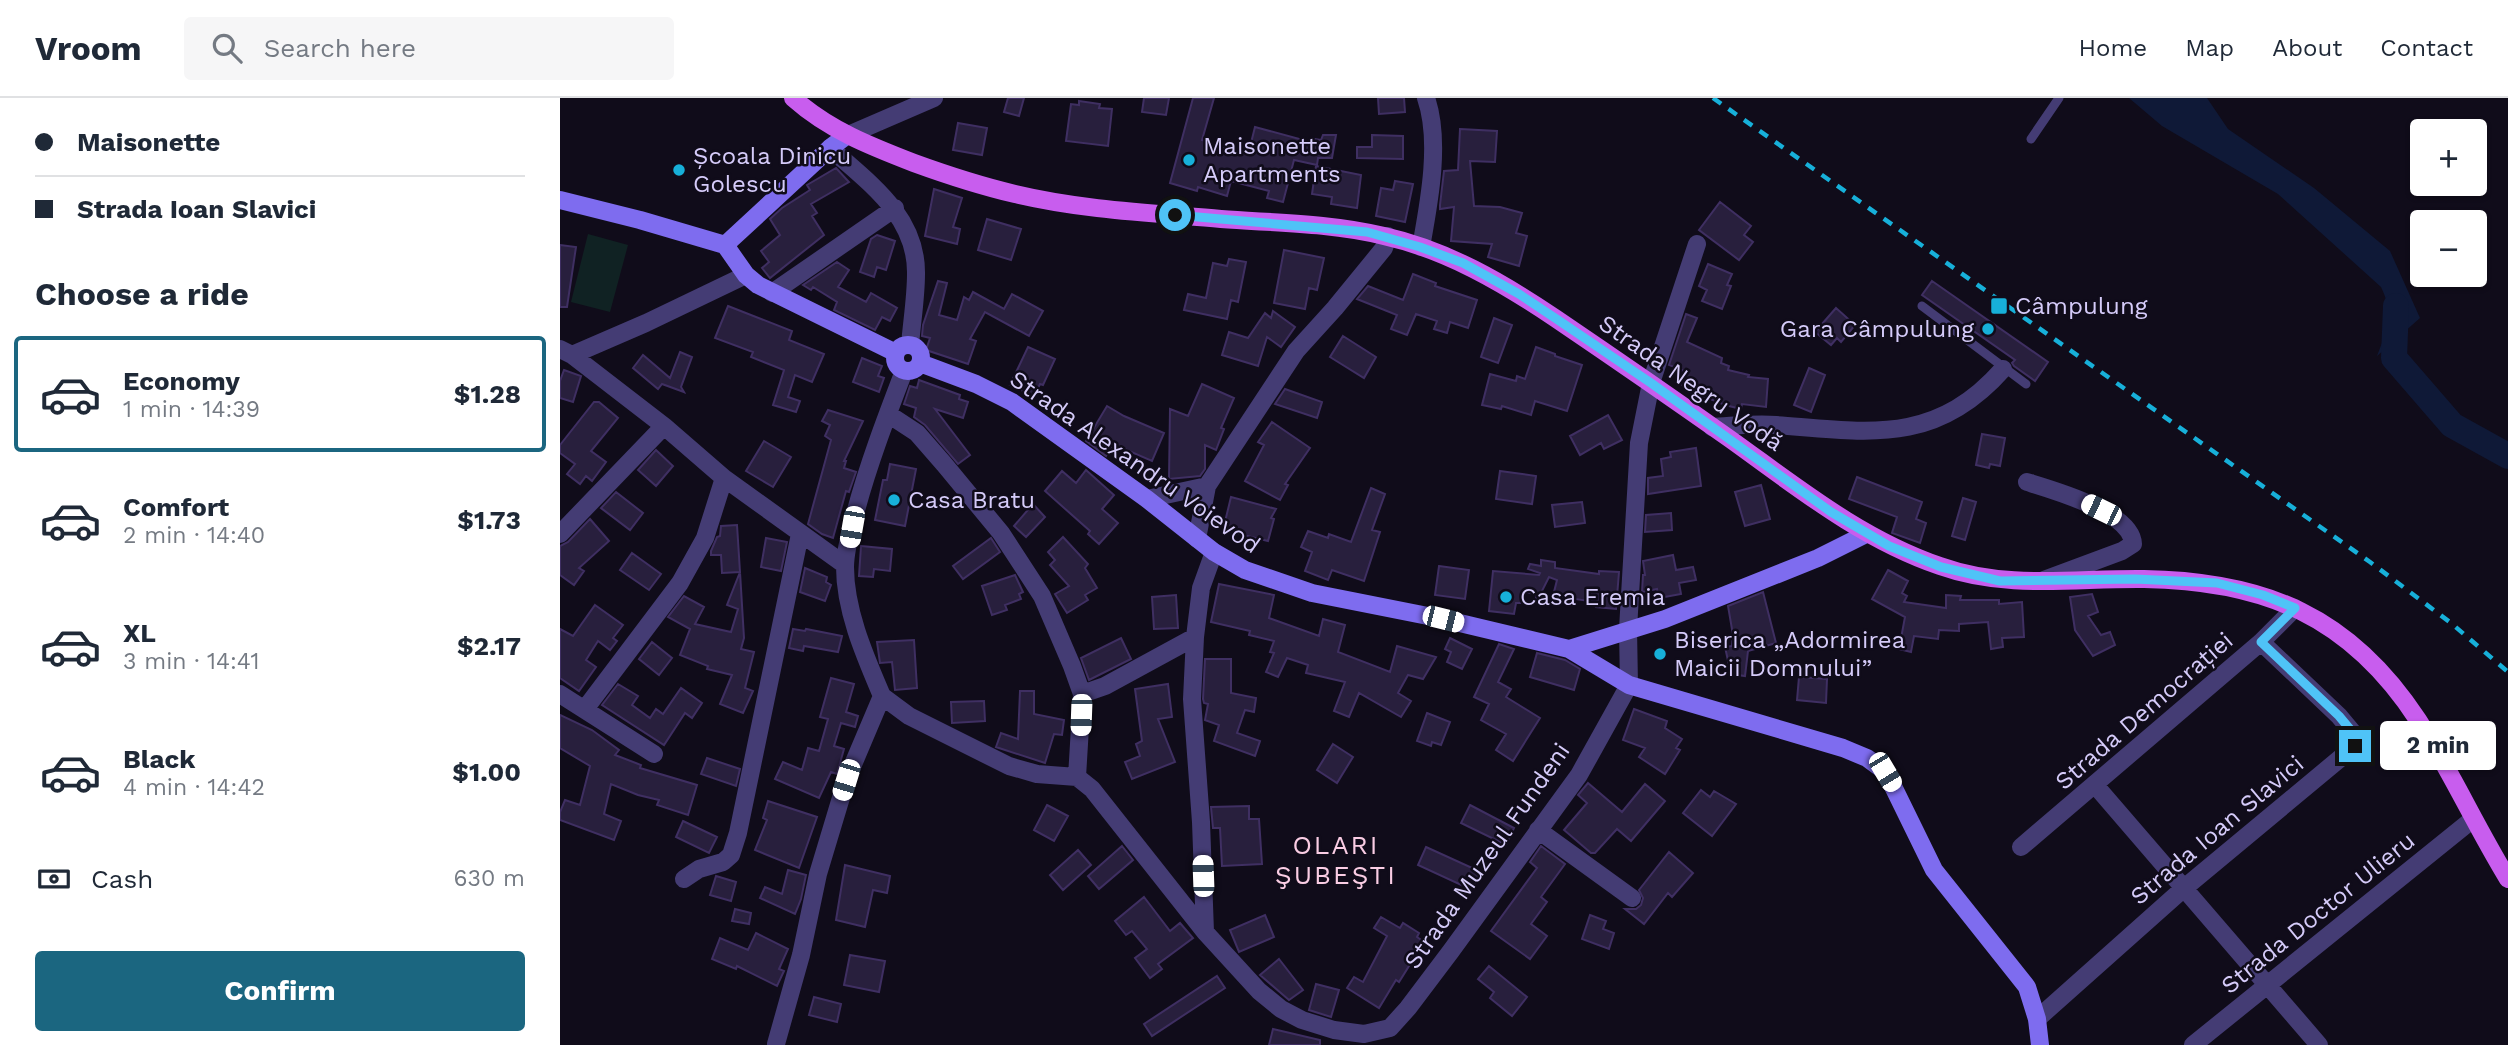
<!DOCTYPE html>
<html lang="en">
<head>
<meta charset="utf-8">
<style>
	body { margin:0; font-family:"Work Sans",sans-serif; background:#f6f6f7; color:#1f2937; height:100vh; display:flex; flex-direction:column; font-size:26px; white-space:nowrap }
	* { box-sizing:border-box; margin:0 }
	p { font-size:23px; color:#747a83 }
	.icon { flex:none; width:38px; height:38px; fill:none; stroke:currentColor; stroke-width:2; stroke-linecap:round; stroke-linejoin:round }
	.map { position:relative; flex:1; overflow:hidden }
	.sheet { display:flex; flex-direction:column; background:#fff; width:560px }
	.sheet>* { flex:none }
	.top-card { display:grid; align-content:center; height:154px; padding:0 35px; background:#fff }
	.tools { position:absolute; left:1850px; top:21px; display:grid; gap:14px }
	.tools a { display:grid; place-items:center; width:77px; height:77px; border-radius:7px; background:#fff; box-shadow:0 2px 5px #0004; font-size:35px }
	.end { position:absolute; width:32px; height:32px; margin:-16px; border:9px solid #4fc3f7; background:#111; box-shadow:0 0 0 4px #111 }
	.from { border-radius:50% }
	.bubble { position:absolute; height:49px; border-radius:7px; background:#fff; box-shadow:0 2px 5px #0004; font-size:23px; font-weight:700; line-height:49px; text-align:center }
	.car { position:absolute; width:21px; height:42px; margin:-21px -10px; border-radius:9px; box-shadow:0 0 5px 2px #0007; background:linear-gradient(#fff 24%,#345 0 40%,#fff 0 76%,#345 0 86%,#fff 0) }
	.top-card b { display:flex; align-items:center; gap:24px; height:66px; font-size:26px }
	.top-card b+b { border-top:2px solid #e0e1e3 }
	.top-card i { width:18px; height:18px; background:#1f2937 }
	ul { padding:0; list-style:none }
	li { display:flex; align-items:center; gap:21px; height:116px; margin:0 14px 10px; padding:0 21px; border:4px solid transparent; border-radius:7px }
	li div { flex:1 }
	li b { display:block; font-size:26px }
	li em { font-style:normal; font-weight:700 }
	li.active { border-color:#1b6680 }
	li>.icon { width:63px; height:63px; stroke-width:1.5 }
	h2 { padding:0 35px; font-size:32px; line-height:84px }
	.pay { display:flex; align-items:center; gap:18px; height:77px; padding:0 35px; font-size:26px }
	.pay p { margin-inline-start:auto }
	.cta { display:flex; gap:14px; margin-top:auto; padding:14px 35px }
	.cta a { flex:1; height:80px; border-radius:7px; background:#1b6680; color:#fff; font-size:28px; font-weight:700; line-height:80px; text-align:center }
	header { display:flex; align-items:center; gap:42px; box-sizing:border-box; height:98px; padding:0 35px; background:#fff; border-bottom:2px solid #e0e1e3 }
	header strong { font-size:33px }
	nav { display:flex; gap:38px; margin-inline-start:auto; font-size:24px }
	.search { width:490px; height:63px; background:#f6f6f7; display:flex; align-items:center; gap:18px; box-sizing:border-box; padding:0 24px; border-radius:7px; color:#747a83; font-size:26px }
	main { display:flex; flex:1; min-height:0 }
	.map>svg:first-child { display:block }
</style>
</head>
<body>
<header>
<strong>Vroom</strong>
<div class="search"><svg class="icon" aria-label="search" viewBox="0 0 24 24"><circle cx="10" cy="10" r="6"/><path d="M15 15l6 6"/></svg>Search here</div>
<nav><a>Home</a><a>Map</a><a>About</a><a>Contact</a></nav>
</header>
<main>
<section class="sheet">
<div class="top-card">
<b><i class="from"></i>Maisonette</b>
<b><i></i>Strada Ioan Slavici</b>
</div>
<h2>Choose a ride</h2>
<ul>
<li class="active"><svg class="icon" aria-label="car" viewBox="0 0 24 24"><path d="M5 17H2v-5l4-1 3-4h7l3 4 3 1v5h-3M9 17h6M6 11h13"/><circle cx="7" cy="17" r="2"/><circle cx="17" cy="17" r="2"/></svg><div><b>Economy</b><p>1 min · 14:39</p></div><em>$1.28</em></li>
<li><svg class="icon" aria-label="car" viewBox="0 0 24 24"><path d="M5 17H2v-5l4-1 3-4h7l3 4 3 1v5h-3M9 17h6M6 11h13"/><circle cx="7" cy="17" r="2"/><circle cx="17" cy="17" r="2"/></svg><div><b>Comfort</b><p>2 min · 14:40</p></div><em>$1.73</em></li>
<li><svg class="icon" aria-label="car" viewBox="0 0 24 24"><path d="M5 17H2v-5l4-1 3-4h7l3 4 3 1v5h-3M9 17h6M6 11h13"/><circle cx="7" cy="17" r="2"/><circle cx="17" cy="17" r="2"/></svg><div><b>XL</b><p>3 min · 14:41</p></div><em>$2.17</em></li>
<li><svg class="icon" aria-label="car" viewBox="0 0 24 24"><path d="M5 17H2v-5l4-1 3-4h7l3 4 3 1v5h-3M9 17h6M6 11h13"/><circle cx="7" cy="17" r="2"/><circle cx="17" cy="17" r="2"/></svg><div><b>Black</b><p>4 min · 14:42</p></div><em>$1.00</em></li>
</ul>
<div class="pay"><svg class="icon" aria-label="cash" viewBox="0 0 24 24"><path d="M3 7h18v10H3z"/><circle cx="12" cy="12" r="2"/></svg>Cash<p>630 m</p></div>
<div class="cta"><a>Confirm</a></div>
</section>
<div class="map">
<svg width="1948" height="947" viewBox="0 0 1948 947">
	<rect width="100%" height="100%" fill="#100c1a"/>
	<!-- green -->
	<path fill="#102223" d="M28 136 68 147 50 214 11 204Z"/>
	<!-- water -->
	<path fill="#0f1937" d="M1569 0H1647L1668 31 1754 90 1830 153 1860 220 1817 258C1828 229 1835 218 1821 189L1718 96 1602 28Z"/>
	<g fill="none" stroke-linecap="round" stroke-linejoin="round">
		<!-- river -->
		<path stroke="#0f1937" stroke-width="26" d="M1836 208 1834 260 1892 327 1948 358"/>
	</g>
	<!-- building -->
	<path fill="#281f3d" stroke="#3f2f62" stroke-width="2" d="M448 0H464L459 18 444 14Z
		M584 0H609L606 17 582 14Z
		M633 0H654L642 42 650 44V46L688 57 695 29 754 45V41L761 42 763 37H776L772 60H758L757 67 734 62 723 104 707 100 709 93 671 83 667 98 638 89 637 93 610 85Z
		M818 0H844L845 14 819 16Z
		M519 3 540 6 539 10 552 11 548 48 506 43 511 6 519 7Z
		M398 25 427 30 422 57 393 52Z
		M900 31 937 33 935 64 910 63 914 108 940 109 962 115 956 135 967 138 959 168 928 159 932 146 891 143 894 109 880 111V107L884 73 898 72Z
		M812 37 843 38V61L797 60V49H812Z
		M756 68 801 77 797 110 771 106 772 99 752 96Z
		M276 70 289 84 251 106 257 115 252 118 264 137 210 180 202 170 209 164 201 153 220 137 210 121 222 110 250 92 247 87Z
		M835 83 853 86 845 124 816 118 821 90 833 92Z
		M374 91 402 100 393 129 400 131 397 146 365 138Z
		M1160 104 1191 128 1184 137 1193 144 1179 162 1139 132Z
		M427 121 461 131 451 162 418 152Z
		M317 137 335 143 326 172 317 169 314 179 300 174 311 141Z
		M0 147 16 149 7 209H0Z
		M724 152 764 160 757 192 749 190 745 211 714 205Z
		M669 161 686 164 678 204 671 202 667 221 624 212 628 196 646 200 653 165 667 168Z
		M277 164 289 172 278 189 306 204 311 195 337 210 330 223 322 219 315 232 274 212 277 204 253 189 251 192 243 187Z
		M1148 166 1172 176 1167 187 1171 188 1162 211 1142 203 1147 192 1139 188Z
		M853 176 876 185 875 188 917 202 908 230 890 224 887 235 874 231 877 223 856 216 847 237 831 231 837 217 797 201 808 188 843 202Z
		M378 183 387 185 379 217 397 222 404 199 409 202 413 194 444 211 452 196 483 213 469 238 425 214 410 241 416 243 408 266 366 252 370 240 362 238 363 227Z
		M1372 183 1488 264 1475 283 1454 268 1452 265 1455 262 1362 197Z
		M168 208 232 233 229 242 264 256 252 284 235 277 228 299 240 303 236 314 213 307 224 272 191 259 193 254 155 240Z
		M1276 210 1295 227 1281 244 1277 240 1271 247 1255 234Z
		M713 213 735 229 721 249 707 239 698 268 662 257 669 234 688 240 705 215 711 220Z
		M1126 216 1137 220 1127 244 1162 260 1161 265 1169 268 1168 272 1189 277 1188 279 1208 281 1206 309 1182 306 1181 311 1165 307 1133 294V292L1116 284 1122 272 1109 267Z
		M934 220 952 227 938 265 921 259Z
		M783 238 816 259 804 280 770 259Z
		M468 249 495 261 483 287 480 286 474 298 450 287Z
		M976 249 995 256V258L1022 267 1007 313 975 303 971 317 942 308 941 311 922 307 930 276 956 283 957 278 965 281Z
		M120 254 132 259 121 289 124 294 102 286 98 291 73 270 83 257 110 280Z
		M302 260 322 268 318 278 324 280 319 294 293 284Z
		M1249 270 1265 277 1251 314 1234 307Z
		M4 272 21 278 13 304 0 300V283Z
		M359 282 400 297 399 301 408 304 403 320 375 311 410 357 398 366 365 327 354 319 356 310 344 306 350 288 357 290Z
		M642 286 674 300 661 330 664 331 656 352 645 347V371L640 378 609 381 610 311 628 318Z
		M725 291 762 304 757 320 715 306Z
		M34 304H39L58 320 31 353 46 364 32 383 26 378 20 386 7 376 15 366 0 355V347Z
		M547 308 564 318 604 335 592 363 553 346 546 358 526 343Z
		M268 312 303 323 284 363H286L284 370 296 374 289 394 286 393 273 440 262 436 248 426 271 342 265 338 270 327 262 323Z
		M1048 317 1062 342 1044 351 1041 345 1020 357 1010 338Z
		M712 324 750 350 725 386 728 387 720 402 685 383 704 347 698 344Z
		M1422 336 1445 340 1440 368 1430 366 1429 370 1416 367Z
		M204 343 231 359 213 389 186 373Z
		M1136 350 1141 388 1088 396V380L1103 378 1101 361 1111 359 1110 354Z
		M96 352 113 368 96 388 78 372Z
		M330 366 356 371 345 428 315 422 323 382H327Z
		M526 372 554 397 542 411 558 425 539 446 528 436 530 433 485 393 502 373 516 385Z
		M940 373 976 378 972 406 936 401Z
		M1297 379 1362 404 1356 421 1366 425 1360 445 1332 435 1337 419 1289 401Z
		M1201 387 1210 421 1185 428 1175 394Z
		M811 390 825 396 812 432 820 434 804 483 772 472 768 482 745 473 752 454 741 449 748 433 768 440 769 436 791 444Z
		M56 394 83 415 70 432 41 410Z
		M671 399 716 411 711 420 714 421 708 443 663 432Z
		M1403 400 1416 404 1405 442 1392 438Z
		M1022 404 1025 425 995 429 992 407Z
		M473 406 485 419 466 439 454 428Z
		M1111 415 1112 432 1085 434 1086 417Z
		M30 421 49 443 19 470 24 473 14 487 0 477V448L8 444Z
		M177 427 180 474 162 475 161 457H151V453L157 439 160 438 161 428Z
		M503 439 528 466 525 470 537 490 525 497 528 502 507 515 495 496 509 488 490 467 495 462 488 454Z
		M206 440 227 444 221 473 201 469Z
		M431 440 440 454 403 481 393 468Z
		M301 448 332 451 330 473 314 471 313 479 299 478Z
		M72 455 101 476 89 492 60 472Z
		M1113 457 1116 472 1133 469 1136 482 1119 485 1121 496 1099 500 1097 491 1082 494 1083 477H1085L1083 463Z
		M981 462 995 464V470L1039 476V473L1059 474 1056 511 1036 509 1037 504 993 498 997 482 989 479 978 501 976 500 977 496 962 494 961 505H956L954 516 929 513 933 473 979 477 980 475 968 471 970 466 981 468Z
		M879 468 909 472 905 501 875 497Z
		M245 470 267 479 266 484 271 487 265 503 240 494Z
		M1328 472 1348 483 1342 495 1347 498 1344 504 1386 510V497L1401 498 1400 502H1439V506L1462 504 1464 539 1442 540 1443 549 1431 551 1428 524 1399 526V533L1379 532 1378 541 1354 538 1351 554 1339 551 1345 519 1312 501Z
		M180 474 184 540 181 551 194 554 185 590 193 593 183 615 160 606 172 577 147 571 148 568 120 557 130 531 108 519 124 498 144 509 135 526 171 534 178 511 167 507Z
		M455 477 463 494 459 496 461 501 445 507 447 512 432 517 422 488Z
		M659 486 714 497 709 520 759 538 763 521 785 527 778 554 830 574 837 548 876 559 863 581 848 577 838 595 851 603 841 619 799 595 789 619 774 613 785 584 746 575 748 567 727 560 718 579 706 574 714 555 710 554 714 543 689 537 690 533 651 524Z
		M1203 494 1216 545 1188 553 1185 578 1171 576 1165 549 1172 548 1173 537 1168 508Z
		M1532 496 1538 514 1528 518 1541 537 1550 534 1555 547 1533 558 1515 532 1510 499Z
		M616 497 618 530 594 531 592 499Z
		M35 507 63 527 53 540 57 543 50 552 38 543 26 562 36 569 19 593 0 580V531L13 538Z
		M233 531 245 533 246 531 282 538 278 554 244 548 243 553 229 550Z
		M561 540 571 561 529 582 521 560Z
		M890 540 912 551 902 571 887 564 891 554 885 551Z
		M354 542 357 590 335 592 332 564 320 565 317 544Z
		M92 544 112 560 99 577 79 561Z
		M939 546 954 551 938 584 951 591 946 599 980 620 953 663 936 652 946 636 921 622 929 606 914 599Z
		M977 555 1005 562 1020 571 1014 592 970 579Z
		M645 561H671V595L696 600 694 614 685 612 677 635 700 643 695 658 654 643 659 627 645 622 648 606 644 605 643 601Z
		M1239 579 1267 581 1266 605 1237 602Z
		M271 580 294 586 286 614 298 618 295 629 281 625 274 648 284 651 277 676 271 674 259 700 215 681 223 664 242 672 248 650 259 653 268 621 260 619Z
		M58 586 78 598 72 607 90 620 96 611 103 616 121 590 142 605 132 620 125 615 104 647 42 607Z
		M608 586 612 619 598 621 615 664 572 681 565 664 580 658 576 646 582 643 575 591Z
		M460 593H474V616L504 622 502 637 494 636 485 665 436 649 441 635 458 641Z
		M424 603 425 623 392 625 391 604Z
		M1074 611 1107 623 1105 630 1122 641 1116 650 1120 652 1105 676 1079 659 1085 650 1063 642Z
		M867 615 890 624 881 647 872 644 871 648 857 643Z
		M0 617 32 632 59 652 55 657 81 667 80 670 137 687 128 717 97 707 99 702 78 697 51 686 44 716 61 723 54 742 0 722V714L5 702 20 707 30 668 0 650Z
		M773 646 793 659 777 685 757 672Z
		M147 660 180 671 176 688 141 676Z
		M1028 685 1062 714 1085 686 1105 703 1071 743 1057 731 1035 755H1031L1004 732 1027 705 1018 697Z
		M1141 692 1150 699 1154 693 1176 706 1152 738 1123 715Z
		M208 703 257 719 239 770 195 752 207 722 203 720Z
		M487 707 508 718 494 743 474 732Z
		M910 707 954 730 946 747 901 725Z
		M689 708V721H699L702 766 662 768 660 730H653L651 709Z
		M123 723 157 739 149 755 116 739Z
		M562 748 573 762 539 791 528 778Z
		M981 748 1005 766 981 799 987 804 971 826 987 838 970 861 931 833 977 770 970 764Z
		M866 749 921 774 912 792 858 767Z
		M518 752 531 767 503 792 490 777Z
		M1109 754 1133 775 1112 799 1108 795 1084 826 1065 811H1076L1081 807 1083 800 1079 792Z
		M285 767 330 778 327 795 313 792 305 829 276 822Z
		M228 772 246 777 241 801 235 816 200 800 205 789 222 796Z
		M156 778 176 784 171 803 150 797Z
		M584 799 610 833 620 825 633 840 598 866 602 871 590 880 575 860 587 851 572 833 566 837 555 823Z
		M175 811 191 815 189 826 172 823Z
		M705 817 714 839 679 854 670 832Z
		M1030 817 1046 823 1043 831 1054 835 1049 851 1022 841Z
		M821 819 840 830 843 825 859 835 857 839 864 844 839 884 836 882 819 910 787 890 794 879 803 884 827 838 814 830Z
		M196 835 228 851 219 871 224 873 217 888 177 868 176 871 152 861 160 840 188 852Z
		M290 857 325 863 319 894 284 887Z
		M719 861 743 892 729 902 700 877Z
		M929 868 967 899 952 918 930 900 934 894 918 881Z
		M657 878 665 890 592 938 584 926Z
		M756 886 779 892 771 919 749 912Z
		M254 899 281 906 277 924 249 917Z
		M713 931 760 942V947H709Z"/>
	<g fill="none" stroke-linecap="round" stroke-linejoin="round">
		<!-- lane -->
		<path stroke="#443c74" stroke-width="9" d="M1471 41 1499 0
			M1362 208 1466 286"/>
		<!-- street -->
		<path stroke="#443c74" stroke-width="18" d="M286 38 374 0
			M270 50C309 85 357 118 356 176 356 199 352 223 350 247
			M861 149C869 105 881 43 866 0
			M212 195 335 110
			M0 251 12 257 104 328 164 380 285 467
			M12 257 86 225 186 177
			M328 316 357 335 384 366 441 435 482 498 512 568 522 596 517 679
			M1152 329C1173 328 1195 325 1216 327 1308 334 1375 348 1443 271
			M1467 384C1493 392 1572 414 1573 446L1562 453 1484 482
			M587 401 647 388 736 253 775 210 824 150 828 138
			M0 436 104 328
			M637 441 647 388
			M0 596 94 656
			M522 596 545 588 635 539
			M322 598 349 618 449 668 477 676 517 679 532 691 645 834 699 893 721 911 742 922 774 932 804 936 830 930 848 910 891 853 1019 677 1069 587 1068 531 1079 345 1091 285 1137 146
			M25 611 120 485 145 440 164 380
			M1535 687 1759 947
			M978 732 1072 800
			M1461 749 1701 544 1735 510
			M124 781 139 771 163 764 171 757 178 735 240 436
			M645 834 641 724 632 601 635 539 641 490 654 454
			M1477 921 1623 791 1795 648 1794 636 1779 618 1701 544
			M216 946 241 857 258 776 286 683 322 598C305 558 285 513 285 469 285 452 291 432 295 416 308 367 326 320 344 273
			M1633 947 1913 721"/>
		<!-- secondary -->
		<path stroke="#7e6cef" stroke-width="18" d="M0 102 80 122 165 147
			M165 147 186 177 198 187 336 255
			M165 147 270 50 286 38
			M335 260a13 13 0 1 1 26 0a13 13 0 1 1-26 0Z
			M360 265 416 286 452 304 587 401 654 454 685 472 752 495 883 521 1009 551 1069 587 1283 650 1307 660 1326 674 1374 772 1467 889 1477 921 1480 947
			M1009 551 1105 521 1258 460 1306 436"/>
		<!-- primary -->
		<path stroke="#c85dee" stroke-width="18" d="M233 0C269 32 310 48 354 65 387 77 421 88 455 96 522 112 592 115 661 121 715 125 771 125 824 138 887 152 943 185 995 220 1054 260 1112 300 1170 341 1237 389 1301 441 1380 468 1447 492 1515 480 1584 481 1705 483 1790 518 1858 622 1891 673 1916 729 1948 781"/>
		<!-- rail -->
		<path stroke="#17b0d9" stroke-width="4.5" stroke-dasharray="10 9" stroke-linecap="butt" d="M1153 0 1810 464 1891 525 1948 574"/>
	</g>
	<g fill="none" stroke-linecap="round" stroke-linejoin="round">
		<!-- route -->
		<path stroke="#4fc3f7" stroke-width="9" d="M615 117 807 134 860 149 903 165 959 196 995 220 1091 285 1271 414 1329 448 1381 469 1440 483 1575 481 1657 485 1703 497 1735 510 1701 544 1779 618 1794 636 1795 648"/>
	</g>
	<!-- markers -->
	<g fill="#17b0d9" stroke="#100c1a" stroke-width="2.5">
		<circle cx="629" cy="62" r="7"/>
		<circle cx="119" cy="72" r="7"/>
		<rect x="1430" y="199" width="18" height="18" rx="3.5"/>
		<circle cx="1428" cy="231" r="7"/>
		<circle cx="334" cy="402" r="7"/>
		<circle cx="946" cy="499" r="7"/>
		<circle cx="1100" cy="556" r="7"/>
	</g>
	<g text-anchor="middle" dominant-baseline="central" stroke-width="5" stroke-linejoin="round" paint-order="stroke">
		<!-- poi labels -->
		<g font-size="24" fill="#d5cbf9" stroke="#100c1a" text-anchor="start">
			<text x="643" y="48">Maisonette<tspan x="643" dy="28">Apartments</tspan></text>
			<text x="133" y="58">Școala Dinicu<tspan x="133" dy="28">Golescu</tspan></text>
			<text x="1455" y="208">Câmpulung</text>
			<text x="1414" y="231" text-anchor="end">Gara Câmpulung</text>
			<text x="348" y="402">Casa Bratu</text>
			<text x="960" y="499">Casa Eremia</text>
			<text x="1114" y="542">Biserica „Adormirea<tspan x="1114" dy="28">Maicii Domnului”</tspan></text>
		</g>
		<!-- street labels -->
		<g font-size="24" fill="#d5cbf9" stroke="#100c1a">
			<text transform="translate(1131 285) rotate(35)">Strada Negru Vodă</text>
			<text transform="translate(575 364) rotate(35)">Strada Alexandru Voievod</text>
			<text transform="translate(1584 613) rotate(-41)">Strada Democrației</text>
			<text transform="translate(1657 732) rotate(-40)">Strada Ioan Slavici</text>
			<text transform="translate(927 758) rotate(-55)">Strada Muzeul Fundeni</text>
			<text transform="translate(1758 815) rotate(-39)">Strada Doctor Ulieru</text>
		</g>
		<!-- neighbourhood labels -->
		<g font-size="26" letter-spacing="2" fill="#facde4" stroke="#100c1a">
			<text x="776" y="747">OLARI<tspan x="776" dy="30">ŞUBEŞTI</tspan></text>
		</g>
	</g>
</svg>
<div class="tools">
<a>+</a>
<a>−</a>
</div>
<i class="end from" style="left:615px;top:117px"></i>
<i class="end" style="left:1795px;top:648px"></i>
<div class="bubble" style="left:1820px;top:623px;width:116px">2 min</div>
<i class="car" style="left:1541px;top:412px;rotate:296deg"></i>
<i class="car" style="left:292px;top:429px;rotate:190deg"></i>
<i class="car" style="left:883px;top:521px;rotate:104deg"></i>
<i class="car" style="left:521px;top:617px;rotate:182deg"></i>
<i class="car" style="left:1325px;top:674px;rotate:149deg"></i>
<i class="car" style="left:286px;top:682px;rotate:197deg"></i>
<i class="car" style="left:643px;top:778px;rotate:358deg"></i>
</div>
</main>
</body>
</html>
